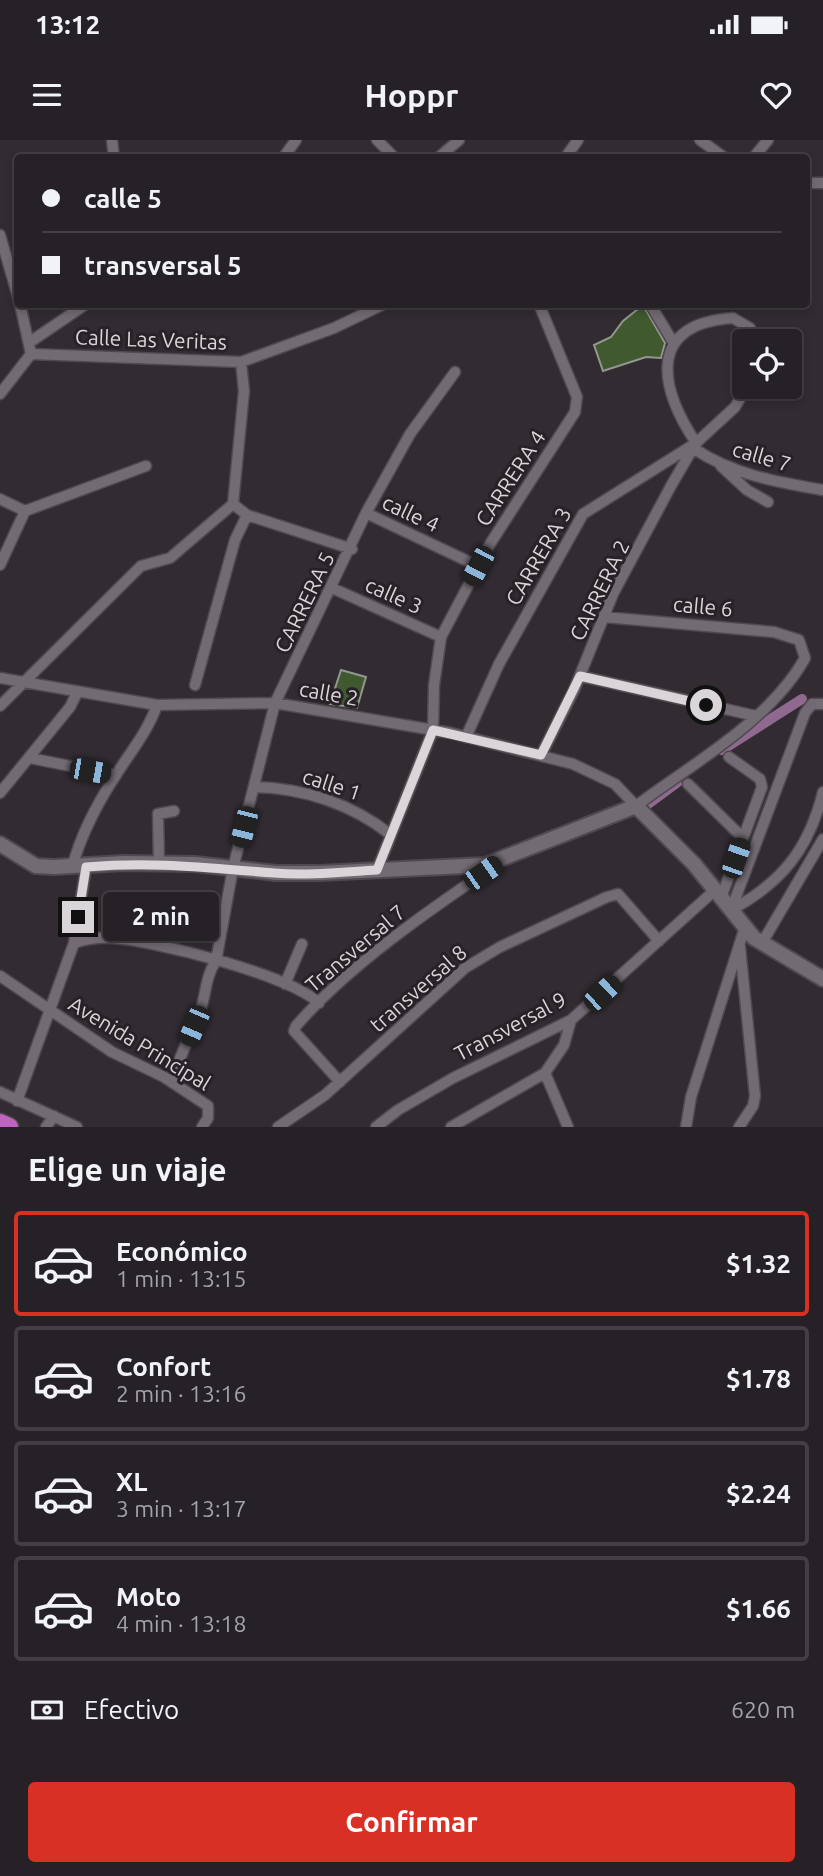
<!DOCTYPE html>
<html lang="es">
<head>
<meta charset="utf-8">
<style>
	body { margin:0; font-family:Ubuntu,sans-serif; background:#322e32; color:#f1f3f6; height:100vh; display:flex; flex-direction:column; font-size:26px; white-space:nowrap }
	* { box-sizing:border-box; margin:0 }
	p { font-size:23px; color:#a4a3a7 }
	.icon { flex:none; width:38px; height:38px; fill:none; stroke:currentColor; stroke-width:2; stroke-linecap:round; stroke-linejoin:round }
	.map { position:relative; height:987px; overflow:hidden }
	.drawer { display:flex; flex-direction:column; background:#262126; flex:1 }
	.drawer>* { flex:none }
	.top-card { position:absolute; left:14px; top:14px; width:796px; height:154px; border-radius:7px; box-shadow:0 4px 10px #0003,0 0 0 2px #423e43; display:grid; align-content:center; height:154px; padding:0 28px; background:#262126 }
	.buttons { position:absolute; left:732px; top:189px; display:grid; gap:14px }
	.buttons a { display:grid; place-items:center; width:70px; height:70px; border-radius:7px; background:#262126; box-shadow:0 4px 10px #0003,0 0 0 2px #423e43; font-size:35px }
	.end { position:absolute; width:32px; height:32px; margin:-16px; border:9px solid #d9d5d9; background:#111; box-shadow:0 0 0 4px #111 }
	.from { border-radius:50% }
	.bubble { position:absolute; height:49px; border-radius:7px; background:#262126; box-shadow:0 4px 10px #0003,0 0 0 2px #423e43; font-size:23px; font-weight:700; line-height:49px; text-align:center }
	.car { position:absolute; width:21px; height:42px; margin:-21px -10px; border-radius:9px; box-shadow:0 0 5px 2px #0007; background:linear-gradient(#222 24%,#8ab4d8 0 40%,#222 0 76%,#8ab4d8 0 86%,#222 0) }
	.top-card b { display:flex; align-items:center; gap:24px; height:66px; font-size:26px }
	.top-card b+b { border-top:2px solid #423e43 }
	.top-card i { width:18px; height:18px; background:#f1f3f6 }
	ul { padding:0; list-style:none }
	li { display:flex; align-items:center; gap:21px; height:105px; margin:0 14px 10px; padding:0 14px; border:4px solid #423e43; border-radius:7px }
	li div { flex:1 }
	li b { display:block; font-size:26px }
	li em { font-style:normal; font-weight:700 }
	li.active { border-color:#d93025 }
	li>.icon { width:63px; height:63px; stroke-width:1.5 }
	h2 { padding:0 28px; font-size:32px; line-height:84px }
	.pay { display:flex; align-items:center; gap:18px; height:77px; padding:0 28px; font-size:26px }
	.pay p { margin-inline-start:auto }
	.cta { display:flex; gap:14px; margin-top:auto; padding:14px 28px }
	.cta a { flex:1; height:80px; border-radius:7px; background:#d93025; color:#fff; font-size:28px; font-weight:700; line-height:80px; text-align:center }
	.status { display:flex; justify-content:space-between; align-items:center; height:49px; padding:0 35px; background:#262126; direction:ltr }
	.status svg { height:19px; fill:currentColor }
	header { display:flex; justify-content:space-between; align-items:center; height:91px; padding:0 28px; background:#262126; font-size:32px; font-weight:700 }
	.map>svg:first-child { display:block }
</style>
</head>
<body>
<div class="status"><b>13:12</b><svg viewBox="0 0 49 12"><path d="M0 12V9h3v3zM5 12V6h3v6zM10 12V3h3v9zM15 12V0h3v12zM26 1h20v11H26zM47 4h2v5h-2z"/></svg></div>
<header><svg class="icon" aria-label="menu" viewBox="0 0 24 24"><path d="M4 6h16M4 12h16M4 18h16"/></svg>Hoppr<svg class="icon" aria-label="heart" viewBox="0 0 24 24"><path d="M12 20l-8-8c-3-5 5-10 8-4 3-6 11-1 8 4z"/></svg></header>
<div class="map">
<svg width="823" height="987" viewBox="0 0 823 987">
	<rect width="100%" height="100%" fill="#322c32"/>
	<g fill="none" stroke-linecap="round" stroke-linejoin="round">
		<!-- canal -->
		<path stroke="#8f698f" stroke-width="10" d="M722 610 802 559
			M640 670 682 639"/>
	</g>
	<!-- building -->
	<path fill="#40592e" stroke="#92988f" stroke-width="2" d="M643 165 665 203 661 218 646 217 603 231 594 205 611 197 623 181Z
		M341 530 366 537 357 568 330 564Z"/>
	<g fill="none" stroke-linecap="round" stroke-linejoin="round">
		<defs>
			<path id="street" d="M112 0 114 18
				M377 0 395 18
				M700 0 725 18
				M283 18 296 0
				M438 18 459 0
				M565 18 578 0
				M753 18 768 0
				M807 43H823
				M0 95 18 157
				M650 164 673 202
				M30 202 86 164
				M31 214 241 222 334 188 384 164
				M241 222 244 251 233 364 247 375 352 409
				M0 254 31 214 20 164
				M696 303C659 247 646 184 733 178L750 188 755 201
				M693 308C733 335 777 342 823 350
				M721 326 747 350 768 362
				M0 359 25 371 146 326
				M366 373 478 426
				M0 425 25 371
				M332 448 441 497
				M580 536 756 576
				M0 538 157 565 275 563 451 593 573 624 615 644 636 666C692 624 771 580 805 518L799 500 774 492 604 477
				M195 545 235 400 247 375
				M0 566 141 426 170 418 233 364
				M466 597 499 524 583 374 693 305
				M541 615 574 550 613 454 672 344 696 303 735 267 747 247
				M30 618 115 635
				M688 644 743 698
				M254 647C304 648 352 664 391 695
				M0 653 70 567 77 553
				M159 724 158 674 174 671
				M72 728C80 697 98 662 116 635 131 611 148 591 157 565
				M377 730 433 590 434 545 441 497 490 404 575 272 577 257 539 164
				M721 758 762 647 760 639 729 617
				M731 770 805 573 812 564H823
				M731 770C783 742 809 708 823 652
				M74 803C86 799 99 797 111 798 153 800 290 835 319 863
				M762 803 823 699
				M0 836 112 912 164 937 208 966V978L202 987
				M285 844 302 804
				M340 942 294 891 296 886C348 826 428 771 494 726
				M173 943C178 916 192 894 201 869 206 853 206 835 216 821L233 728 275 563 366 373 410 294 455 232
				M0 952 77 987
				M17 961 74 803 86 727
				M46 987 54 976
				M278 987 325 955 465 828 500 807 607 757 618 754 659 801
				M376 987 398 970 453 938 571 880 715 750
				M451 987 545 933
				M568 987 545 933 564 905 571 880
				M686 987 691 957 745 787
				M739 987 753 966 755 956 740 807"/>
			<path id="secondary" d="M0 704 36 726 54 727 124 723 195 724 276 733H319L485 725 636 666 694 724 754 798 823 839"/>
			<path id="highway" d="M0 983 9 987"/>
		</defs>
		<!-- street casing -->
		<use href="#street" stroke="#4f4a4f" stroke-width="13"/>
		<!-- secondary casing -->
		<use href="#secondary" stroke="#4f4a4f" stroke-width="18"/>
		<!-- highway casing -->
		<use href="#highway" stroke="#4f4a4f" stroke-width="21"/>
		<!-- street -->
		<use href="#street" stroke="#736b73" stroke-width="10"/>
		<!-- secondary -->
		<use href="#secondary" stroke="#736b73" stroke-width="14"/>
		<!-- highway -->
		<use href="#highway" stroke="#be64c0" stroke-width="18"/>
	</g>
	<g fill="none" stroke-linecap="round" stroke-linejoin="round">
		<!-- route -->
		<path stroke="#d9d5d9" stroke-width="9" d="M78 777 86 727C153 721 209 728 274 733 308 736 343 732 377 730L433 590 541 615 580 536 706 565"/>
	</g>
	<g text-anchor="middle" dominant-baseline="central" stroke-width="6" stroke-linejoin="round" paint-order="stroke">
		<!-- street labels -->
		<g font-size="21" fill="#d9d5d9" stroke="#282228">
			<text transform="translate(151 199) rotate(2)">Calle Las Veritas</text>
			<text transform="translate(762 316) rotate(16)">calle 7</text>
			<text transform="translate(510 338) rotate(-57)">CARRERA 4</text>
			<text transform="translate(411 373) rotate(25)">calle 4</text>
			<text transform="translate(538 416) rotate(-60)">CARRERA 3</text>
			<text transform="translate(599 450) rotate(-64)">CARRERA 2</text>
			<text transform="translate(394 455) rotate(24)">calle 3</text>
			<text transform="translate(304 462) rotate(-64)">CARRERA 5</text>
			<text transform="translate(703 466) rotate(5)">calle 6</text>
			<text transform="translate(329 553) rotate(10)">calle 2</text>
			<text transform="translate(332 644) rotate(18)">calle 1</text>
			<text transform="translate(355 808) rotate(-40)">Transversal 7</text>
			<text transform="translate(418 848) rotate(-41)">transversal 8</text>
			<text transform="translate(510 886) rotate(-28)">Transversal 9</text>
			<text transform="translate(140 903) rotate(31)">Avenida Principal</text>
		</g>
	</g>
</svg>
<div class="buttons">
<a><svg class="icon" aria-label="locate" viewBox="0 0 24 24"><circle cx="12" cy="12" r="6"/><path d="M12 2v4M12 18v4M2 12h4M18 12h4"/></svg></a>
</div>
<i class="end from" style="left:706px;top:565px"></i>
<i class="end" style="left:78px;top:777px"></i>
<div class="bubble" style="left:103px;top:752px;width:116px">2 min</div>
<i class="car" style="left:478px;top:426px;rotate:208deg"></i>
<i class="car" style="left:90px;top:631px;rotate:100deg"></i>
<i class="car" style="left:244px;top:687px;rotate:194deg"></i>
<i class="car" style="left:736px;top:718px;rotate:19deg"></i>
<i class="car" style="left:483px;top:733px;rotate:55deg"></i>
<i class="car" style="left:602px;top:853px;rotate:47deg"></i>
<i class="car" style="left:194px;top:886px;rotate:203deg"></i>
<div class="top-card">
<b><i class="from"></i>calle 5</b>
<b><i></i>transversal 5</b>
</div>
</div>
<section class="drawer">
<h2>Elige un viaje</h2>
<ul>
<li class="active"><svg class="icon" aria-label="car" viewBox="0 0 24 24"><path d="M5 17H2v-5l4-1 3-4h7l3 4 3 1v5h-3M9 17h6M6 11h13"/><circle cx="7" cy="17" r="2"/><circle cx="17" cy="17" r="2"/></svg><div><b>Económico</b><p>1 min · 13:15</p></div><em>$1.32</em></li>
<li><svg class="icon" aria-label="car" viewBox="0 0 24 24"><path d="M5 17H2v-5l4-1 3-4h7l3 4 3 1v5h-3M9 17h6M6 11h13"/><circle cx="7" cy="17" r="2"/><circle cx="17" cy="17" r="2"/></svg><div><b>Confort</b><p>2 min · 13:16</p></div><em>$1.78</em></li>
<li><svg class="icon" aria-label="car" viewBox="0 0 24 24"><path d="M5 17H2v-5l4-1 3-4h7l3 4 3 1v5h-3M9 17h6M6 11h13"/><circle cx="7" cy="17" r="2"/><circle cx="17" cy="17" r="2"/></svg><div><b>XL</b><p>3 min · 13:17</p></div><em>$2.24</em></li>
<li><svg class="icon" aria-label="car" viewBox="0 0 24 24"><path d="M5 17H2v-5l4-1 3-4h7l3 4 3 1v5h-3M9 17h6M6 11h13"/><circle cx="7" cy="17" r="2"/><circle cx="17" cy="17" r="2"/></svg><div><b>Moto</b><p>4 min · 13:18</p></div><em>$1.66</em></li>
</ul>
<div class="pay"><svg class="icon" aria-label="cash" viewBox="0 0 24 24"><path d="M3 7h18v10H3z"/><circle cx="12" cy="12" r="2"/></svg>Efectivo<p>620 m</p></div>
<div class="cta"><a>Confirmar</a></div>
</section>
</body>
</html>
